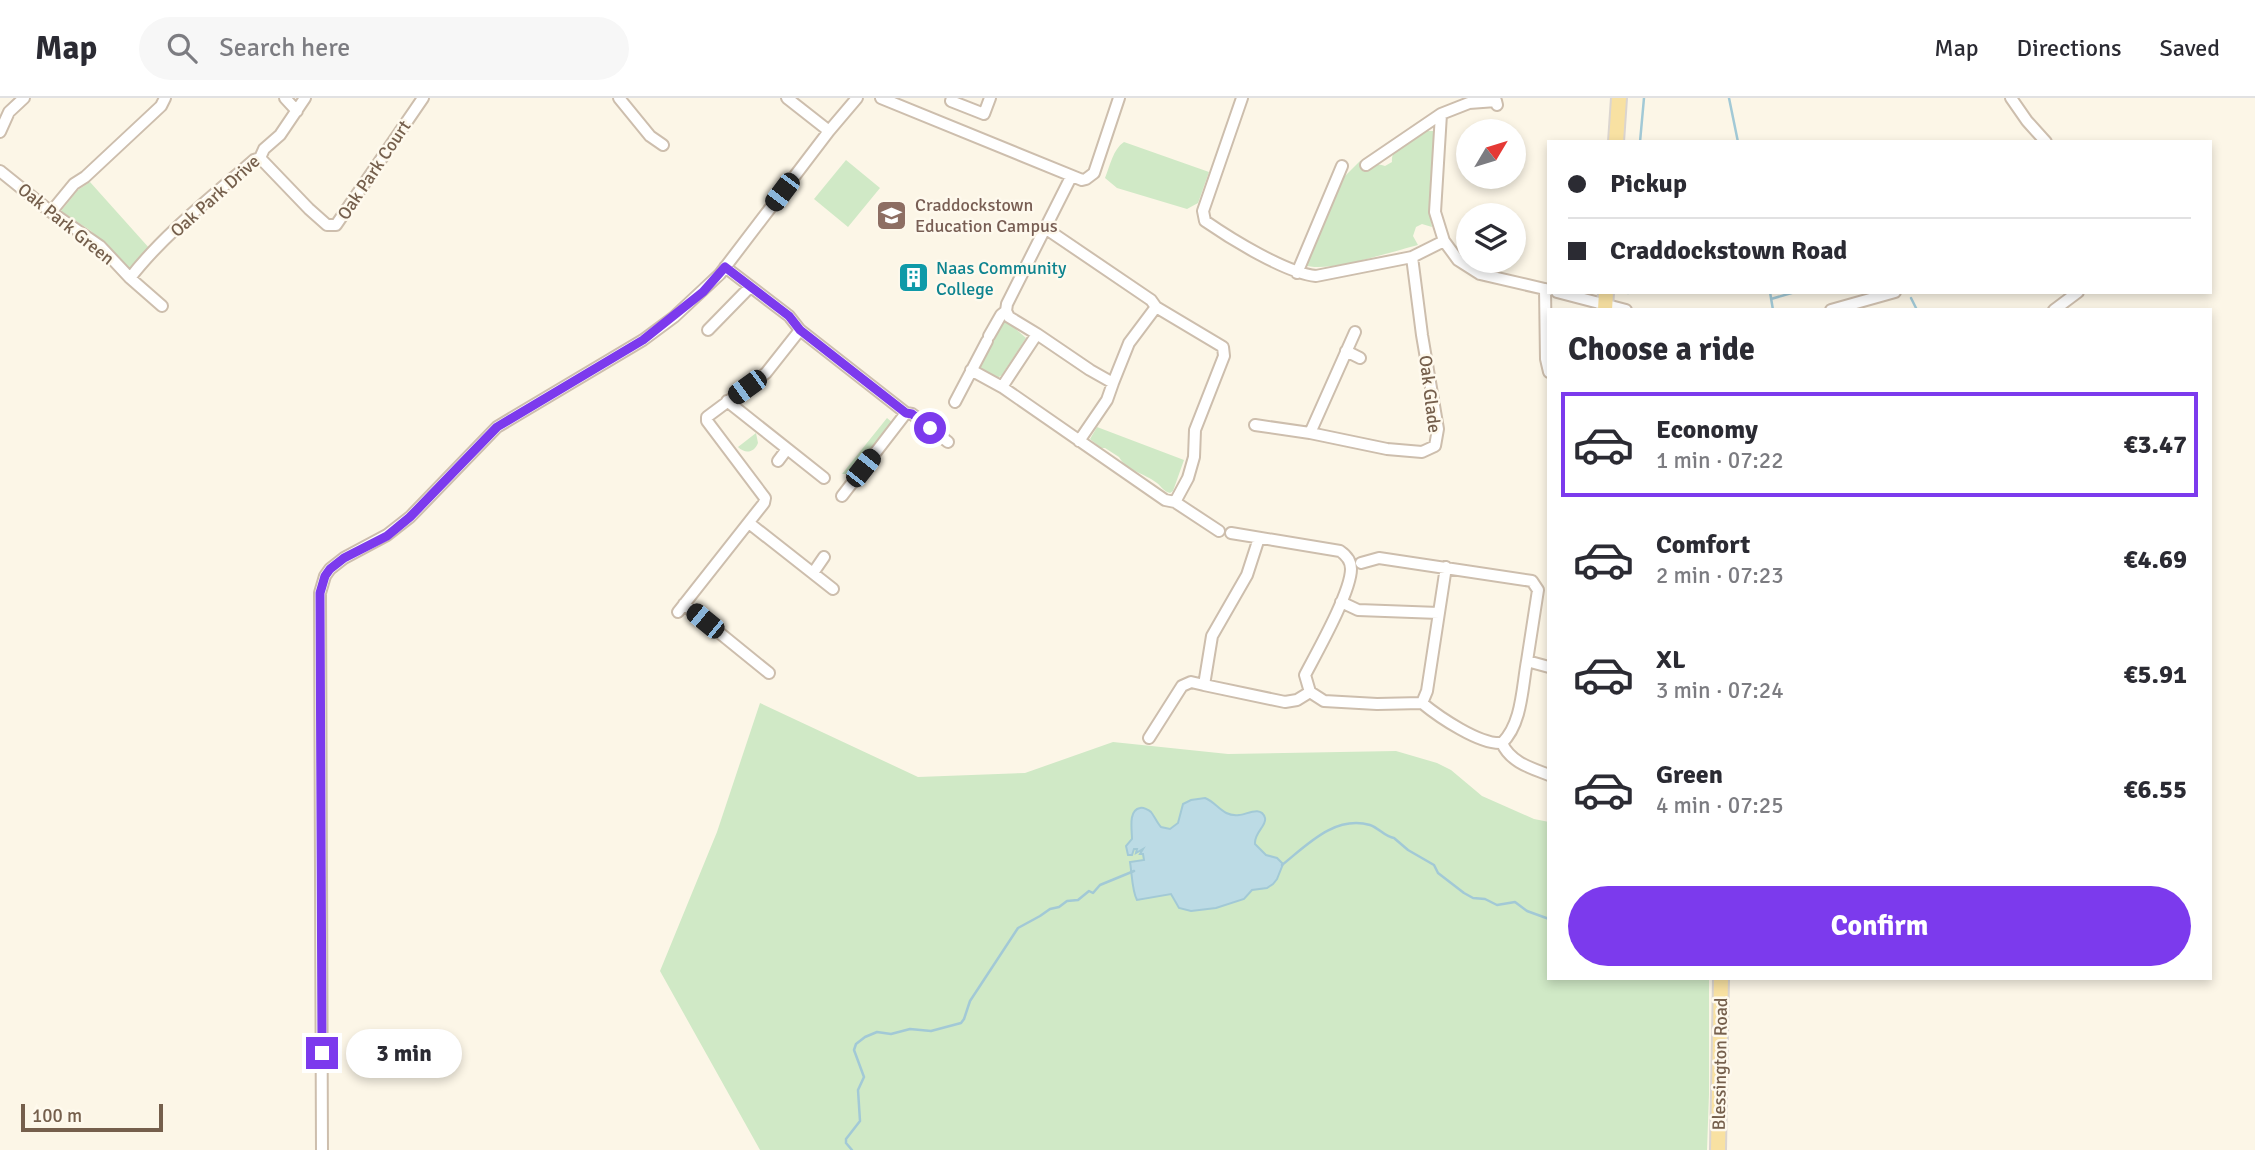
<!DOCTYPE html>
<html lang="en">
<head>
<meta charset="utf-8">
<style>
	body { margin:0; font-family:Signika,sans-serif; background:#f7f7f7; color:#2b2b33; height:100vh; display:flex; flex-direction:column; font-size:26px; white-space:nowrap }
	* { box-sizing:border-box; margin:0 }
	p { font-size:23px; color:#7c7c81 }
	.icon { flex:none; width:38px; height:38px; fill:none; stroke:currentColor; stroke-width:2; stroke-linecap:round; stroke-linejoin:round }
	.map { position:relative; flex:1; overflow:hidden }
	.side { position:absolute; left:1547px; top:210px; width:665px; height:672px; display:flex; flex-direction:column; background:#fff; border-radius:0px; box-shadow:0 4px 10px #0003 }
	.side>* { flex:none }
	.banner { position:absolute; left:1547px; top:42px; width:665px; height:154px; border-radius:0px; box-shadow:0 4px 10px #0003; display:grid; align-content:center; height:154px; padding:0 21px; background:#fff }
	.needle { width:46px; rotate:52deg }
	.controls { position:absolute; left:1456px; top:21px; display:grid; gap:14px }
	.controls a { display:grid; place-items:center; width:70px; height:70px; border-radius:50%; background:#fff; box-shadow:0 4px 10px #0003; font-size:35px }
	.scale { position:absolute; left:21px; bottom:18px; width:142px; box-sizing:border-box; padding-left:7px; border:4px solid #755f4c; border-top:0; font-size:19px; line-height:24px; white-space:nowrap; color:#755f4c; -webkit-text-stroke:5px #fef9ed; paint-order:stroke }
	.end { position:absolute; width:32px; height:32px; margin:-16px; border:9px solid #7c3aed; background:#fff; box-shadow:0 0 0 4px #fff }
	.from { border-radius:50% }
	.bubble { position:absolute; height:49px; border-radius:24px; background:#fff; box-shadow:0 4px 10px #0003; font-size:23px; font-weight:700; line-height:49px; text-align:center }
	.car { position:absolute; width:21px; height:42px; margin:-21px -10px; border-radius:9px; box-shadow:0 0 5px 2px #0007; background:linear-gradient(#222 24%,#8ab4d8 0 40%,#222 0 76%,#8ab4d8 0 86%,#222 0) }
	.banner b { display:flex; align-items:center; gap:24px; height:66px; font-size:26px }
	.banner b+b { border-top:2px solid #e1e1e2 }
	.banner i { width:18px; height:18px; background:#2b2b33 }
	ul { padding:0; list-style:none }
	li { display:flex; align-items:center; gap:21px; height:105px; margin:0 14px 10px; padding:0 7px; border:4px solid transparent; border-radius:0px }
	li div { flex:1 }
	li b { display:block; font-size:26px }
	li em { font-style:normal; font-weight:700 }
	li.selected { border-color:#7c3aed }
	li>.icon { width:63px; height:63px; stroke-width:1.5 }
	h2 { padding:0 21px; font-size:32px; line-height:84px }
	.action { display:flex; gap:14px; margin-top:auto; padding:14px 21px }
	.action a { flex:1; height:80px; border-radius:42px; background:#7c3aed; color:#fff; font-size:28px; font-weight:700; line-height:80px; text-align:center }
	header { display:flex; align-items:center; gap:42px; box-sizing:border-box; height:98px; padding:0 35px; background:#fff; border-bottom:2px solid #e1e1e2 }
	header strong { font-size:33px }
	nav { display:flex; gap:38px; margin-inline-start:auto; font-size:24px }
	.search { width:490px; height:63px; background:#f7f7f7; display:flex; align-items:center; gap:18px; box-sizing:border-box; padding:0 24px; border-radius:38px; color:#7c7c81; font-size:26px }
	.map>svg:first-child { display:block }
</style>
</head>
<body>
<header>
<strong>Map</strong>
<div class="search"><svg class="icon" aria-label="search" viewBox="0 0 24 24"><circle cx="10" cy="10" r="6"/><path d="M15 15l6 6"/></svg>Search here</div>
<nav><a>Map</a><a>Directions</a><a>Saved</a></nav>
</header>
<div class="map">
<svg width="2255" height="1052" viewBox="0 0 2255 1052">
	<rect width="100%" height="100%" fill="#fcf6e7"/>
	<!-- green -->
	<path fill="#d0e9c6" d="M1426 33H1433L1437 38 1430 115 1432 129 1422 126 1416 129 1413 138 1418 147C1394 153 1325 176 1305 167L1342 81 1360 63C1369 67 1376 65 1385 68L1392 64C1390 48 1414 40 1426 33Z
		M1124 44 1209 74 1198 105 1187 111 1117 90 1105 80C1110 68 1113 51 1124 44Z
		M846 62 880 90 848 129 814 101Z
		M90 84 150 151 129 170 91 133 61 113 78 92Z
		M1004 221 1026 240 1002 277 996 281 981 271 980 268Z
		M887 320 893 325 855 372 848 376H842Z
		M1097 329 1184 362 1173 393 1170 395C1163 393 1162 389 1157 385 1144 375 1127 373 1119 359L1105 350H1101L1090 341Z
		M756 335 758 345C754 355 745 356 738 349Z
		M760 605 918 679 1025 675 1113 644 1228 656 1396 653 1437 665 1451 672 1482 698 1534 721 1549 724V880H1709V996L1707 1052H760L660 873 717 734Z"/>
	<!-- water -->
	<path fill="#bcdbe5" stroke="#a2c9d6" stroke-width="2" d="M1205 700C1218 705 1222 719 1239 717 1246 717 1261 707 1265 720 1267 728 1254 734 1255 746L1266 757 1277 760 1283 766 1277 781 1273 786 1267 790 1252 792 1244 801 1216 810 1191 813 1179 810 1171 796 1137 802C1132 793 1132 776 1130 764L1144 762 1143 756H1140L1143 751 1136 755 1137 751H1134L1132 757H1128L1126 748 1132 741C1132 732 1128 712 1140 710 1143 709 1149 712 1151 714 1155 719 1157 725 1161 729L1170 731 1178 725 1183 706 1191 702Z"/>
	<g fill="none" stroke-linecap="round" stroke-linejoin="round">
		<!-- stream -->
		<path stroke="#a2c9d6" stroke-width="2.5" d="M1729 0 1738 44
			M1640 44 1644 0
			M1628 194V195
			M1770 194 1773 212
			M1911 200 1917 212
			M1771 201 1795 194
			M1282 767C1306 748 1334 717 1370 727 1379 730 1385 739 1394 740L1408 752 1434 767 1438 775 1464 795 1473 800 1485 801 1497 807 1515 804 1527 813 1549 821
			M852 1052 846 1045V1041L860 1023 858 992 864 979 854 952 856 946 865 939 877 934 891 936 910 931 931 933 961 925 964 921 970 903 1018 830 1040 818 1050 811 1059 809 1067 803 1078 802 1089 793 1093 795 1100 787 1134 773"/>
		<defs>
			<path id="minor" d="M285 0 297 13
				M619 0 650 38 663 47
				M787 0 829 33
				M881 0 1082 82 1086 81 1094 75 1119 0
				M952 0 951 3 984 16 990 0
				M1242 0 1203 113 1205 123C1231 141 1286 175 1316 178L1412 159 1444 143
				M2011 0 2027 23 2046 44
				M1497 7 1496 3 1469 5 1441 16 1435 114 1444 143 1458 162 1480 176 1549 192
				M0 34 9 14 24 0
				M260 60 309 111 327 127H336L423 0
				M1366 67 1441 16
				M0 73 51 114 100 148 130 180 162 208
				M51 114 74 86 85 79 161 8 165 0
				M725 169 789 218 800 232 906 315 912 316 948 344
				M1297 175 1342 68
				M130 180C164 136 213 98 254 62L260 60 264 51 280 37 305 0
				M1545 191 1546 261 1549 274
				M1557 194 1626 212
				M1831 212 1895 194
				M2054 212 2078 194
				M1006 213 1009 219 1037 236 1002 289 1165 402 1175 404 1188 380 1194 359 1195 332 1224 258 1223 249 1156 209 1151 202 1045 130
				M708 232 750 189
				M1037 236 1090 272 1113 285 1107 302 1079 343
				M989 238 1001 217 1006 213 1007 206 1071 79
				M1346 253 1360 260
				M971 272 1002 289
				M1113 285 1129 245 1156 209
				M727 303 824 380
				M955 304 987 243
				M1255 327 1310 335 1387 351 1422 354 1435 348 1438 331 1422 237 1412 159
				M1310 335 1355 234
				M778 363 787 351
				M842 398 906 315
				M1175 404 1219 433
				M749 425 833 491
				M1231 435 1340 453C1346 457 1351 462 1351 471 1351 494 1317 554 1305 577L1310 594
				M1361 465 1379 460 1532 483 1538 492 1527 563
				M813 475 824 459
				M1341 504 1358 512 1439 515
				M684 506 769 575
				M678 514 764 405 765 400 707 323V319L766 275 800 232
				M1549 569 1527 563C1522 590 1522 626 1502 645 1510 664 1531 670 1549 677
				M1204 587 1285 604 1297 602 1310 594 1324 603 1377 606 1422 605C1439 619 1480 647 1502 645
				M1422 605 1427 593 1446 469
				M1149 640 1182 588 1191 584 1204 587 1212 538 1247 477 1259 440
				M322 1052 320 495 325 478 330 471 344 460 387 437 410 419 497 329 643 242 674 219 720 176 829 33 857 0"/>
			<path id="major" d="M1616 44 1619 0
				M1605 212 1606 194
				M1718 1052 1721 880"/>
		</defs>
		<!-- minor casing -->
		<use href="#minor" stroke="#cdbead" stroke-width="14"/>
		<!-- major casing -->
		<use href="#major" stroke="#dbd5d0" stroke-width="18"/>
		<!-- minor -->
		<use href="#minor" stroke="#fff" stroke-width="10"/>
		<!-- major -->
		<use href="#major" stroke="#f8e1a2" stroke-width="14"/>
	</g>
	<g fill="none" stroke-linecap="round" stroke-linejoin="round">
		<!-- route -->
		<path stroke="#7c3aed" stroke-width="9" d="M322 955 320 495 325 478 330 471 344 460 387 438 410 419 497 329 643 242 703 194 725 169 789 218 800 232 906 315 912 316 930 330"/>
	</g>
	<!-- icons -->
	<defs>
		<symbol id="school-square" viewBox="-11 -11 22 22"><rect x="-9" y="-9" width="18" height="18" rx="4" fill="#8d6e63" stroke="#fef9ed"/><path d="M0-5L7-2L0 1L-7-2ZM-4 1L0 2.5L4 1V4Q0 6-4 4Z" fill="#fff"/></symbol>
		<symbol id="building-square" viewBox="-11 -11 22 22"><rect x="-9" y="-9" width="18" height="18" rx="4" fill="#0f9aa8" stroke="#fef9ed"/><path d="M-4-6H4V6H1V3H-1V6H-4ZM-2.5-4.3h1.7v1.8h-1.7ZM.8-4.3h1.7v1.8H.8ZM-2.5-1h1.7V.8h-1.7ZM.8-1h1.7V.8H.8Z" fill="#fff"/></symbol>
	</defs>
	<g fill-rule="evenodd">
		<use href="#school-square" x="874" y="100" width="35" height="35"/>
		<use href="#building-square" x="896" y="162" width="35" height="35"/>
	</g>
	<g text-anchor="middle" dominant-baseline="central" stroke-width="5" stroke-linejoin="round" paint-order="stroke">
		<!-- street labels -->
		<g font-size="18" fill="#755f4c" stroke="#fef9ed">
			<text transform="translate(374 72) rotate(-56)">Oak Park Court</text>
			<text transform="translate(215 98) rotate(-42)">Oak Park Drive</text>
			<text transform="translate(66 126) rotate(39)">Oak Park Green</text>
			<text transform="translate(1430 296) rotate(83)">Oak Glade</text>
			<text transform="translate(1720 966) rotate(-89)">Blessington Road</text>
		</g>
		<!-- education labels -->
		<g font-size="18" fill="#785e54" stroke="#fef9ed" text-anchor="start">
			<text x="915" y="107">Craddockstown<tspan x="915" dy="21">Education Campus</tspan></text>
		</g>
		<!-- culture labels -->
		<g font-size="18" fill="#0d838f" stroke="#fef9ed" text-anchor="start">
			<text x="936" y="170">Naas Community<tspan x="936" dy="21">College</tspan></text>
		</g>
	</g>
</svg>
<div class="controls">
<a><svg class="needle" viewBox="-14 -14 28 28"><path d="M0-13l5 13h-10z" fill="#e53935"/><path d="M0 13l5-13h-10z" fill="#7c7c81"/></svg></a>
<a><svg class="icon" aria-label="layers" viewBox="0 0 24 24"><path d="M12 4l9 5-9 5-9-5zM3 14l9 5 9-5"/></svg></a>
</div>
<div class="scale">100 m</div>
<i class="end from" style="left:930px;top:330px"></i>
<i class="end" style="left:322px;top:955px"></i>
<div class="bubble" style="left:346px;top:931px;width:116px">3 min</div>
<i class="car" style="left:782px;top:94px;rotate:217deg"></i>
<i class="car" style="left:747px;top:289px;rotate:234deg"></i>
<i class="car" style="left:863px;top:370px;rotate:38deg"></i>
<i class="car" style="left:705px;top:523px;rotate:309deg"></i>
<div class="banner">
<b><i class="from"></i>Pickup</b>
<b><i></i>Craddockstown Road</b>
</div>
<section class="side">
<h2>Choose a ride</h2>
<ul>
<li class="selected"><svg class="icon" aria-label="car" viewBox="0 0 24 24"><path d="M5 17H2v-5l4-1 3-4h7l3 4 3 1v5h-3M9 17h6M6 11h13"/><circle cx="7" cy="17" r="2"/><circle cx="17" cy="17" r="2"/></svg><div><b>Economy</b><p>1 min · 07:22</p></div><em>€3.47</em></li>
<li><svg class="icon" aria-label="car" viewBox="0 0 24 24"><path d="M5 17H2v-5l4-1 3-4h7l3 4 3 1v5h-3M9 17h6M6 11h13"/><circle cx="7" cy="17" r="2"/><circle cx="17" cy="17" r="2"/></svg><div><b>Comfort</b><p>2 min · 07:23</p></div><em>€4.69</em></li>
<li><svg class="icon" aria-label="car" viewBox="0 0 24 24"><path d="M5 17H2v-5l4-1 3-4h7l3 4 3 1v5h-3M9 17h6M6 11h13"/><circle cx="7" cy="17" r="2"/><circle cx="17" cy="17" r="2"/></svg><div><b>XL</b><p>3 min · 07:24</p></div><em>€5.91</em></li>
<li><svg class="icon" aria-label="car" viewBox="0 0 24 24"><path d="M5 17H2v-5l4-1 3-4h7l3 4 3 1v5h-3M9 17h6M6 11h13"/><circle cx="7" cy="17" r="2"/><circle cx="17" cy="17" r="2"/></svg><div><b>Green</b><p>4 min · 07:25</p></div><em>€6.55</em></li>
</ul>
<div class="action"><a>Confirm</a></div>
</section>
</div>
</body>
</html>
